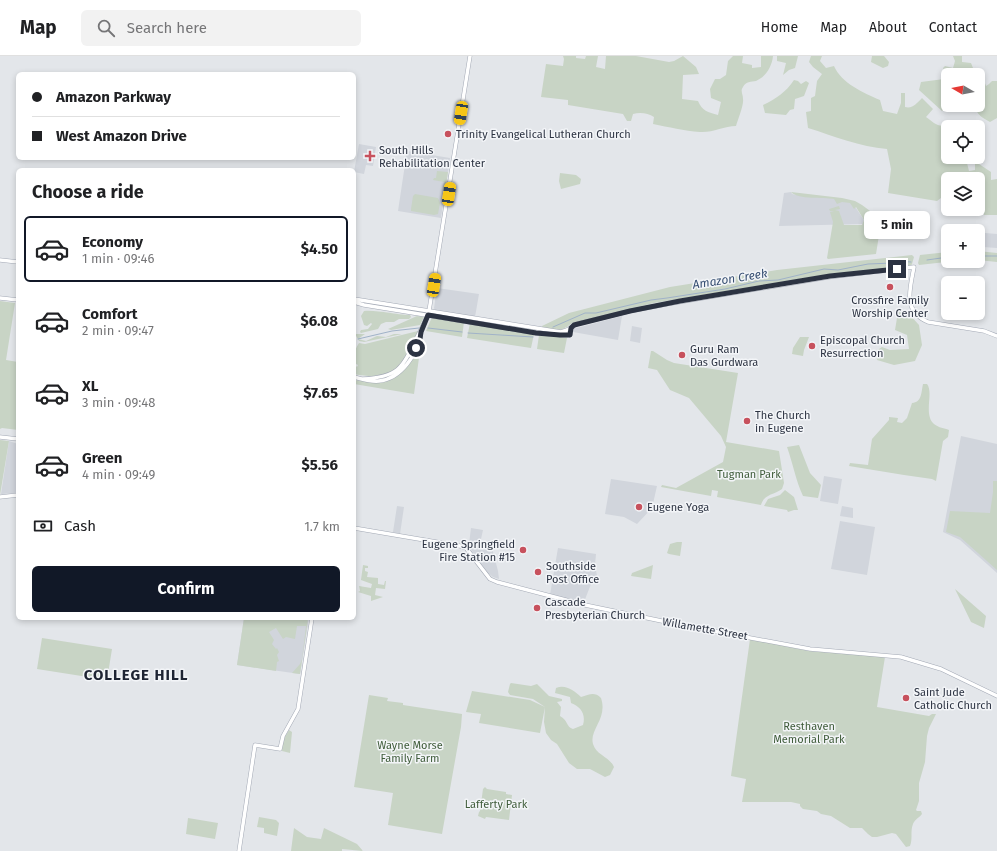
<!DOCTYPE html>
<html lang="en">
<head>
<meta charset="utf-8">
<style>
	body { margin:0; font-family:"Fira Sans",sans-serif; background:#f2f2f2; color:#202124; height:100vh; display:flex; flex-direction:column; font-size:15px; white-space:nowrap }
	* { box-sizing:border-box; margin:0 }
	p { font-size:13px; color:#757577 }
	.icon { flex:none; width:22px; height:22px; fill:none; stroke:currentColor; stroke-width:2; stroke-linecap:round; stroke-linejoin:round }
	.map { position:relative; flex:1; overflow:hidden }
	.drawer { position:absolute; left:16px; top:112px; width:340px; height:452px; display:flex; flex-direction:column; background:#fff; border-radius:6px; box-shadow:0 2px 6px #0003 }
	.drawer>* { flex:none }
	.guide { position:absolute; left:16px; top:16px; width:340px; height:88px; border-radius:6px; box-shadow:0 2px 6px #0003; display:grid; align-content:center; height:88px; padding:0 16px; background:#fff }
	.needle { width:26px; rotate:279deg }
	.fabs { position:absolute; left:941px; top:12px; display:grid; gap:8px }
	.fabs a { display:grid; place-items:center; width:44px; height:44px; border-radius:6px; background:#fff; box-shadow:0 2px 6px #0003; font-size:20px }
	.end { position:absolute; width:18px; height:18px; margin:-9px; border:5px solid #2c3342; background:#fff; box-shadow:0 0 0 2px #fff }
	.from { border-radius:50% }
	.bubble { position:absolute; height:28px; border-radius:6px; background:#fff; box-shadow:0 2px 6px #0003; font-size:13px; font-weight:700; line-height:28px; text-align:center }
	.car { position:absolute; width:12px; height:24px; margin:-12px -6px; border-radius:5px; box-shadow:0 0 3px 1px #0007; background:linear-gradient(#f5c518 24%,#345 0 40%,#f5c518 0 76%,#345 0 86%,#f5c518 0) }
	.guide b { display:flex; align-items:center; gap:14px; height:38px; font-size:15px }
	.guide b+b { border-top:1px solid #e0e0e0 }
	.guide i { width:10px; height:10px; background:#202124 }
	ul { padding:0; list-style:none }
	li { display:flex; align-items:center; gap:12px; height:66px; margin:0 8px 6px; padding:0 8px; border:2px solid transparent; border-radius:6px }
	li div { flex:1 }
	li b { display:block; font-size:15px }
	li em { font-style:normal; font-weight:700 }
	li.selected { border-color:#111827 }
	li>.icon { width:36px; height:36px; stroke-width:1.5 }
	h2 { padding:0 16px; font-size:18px; line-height:48px }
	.pay { display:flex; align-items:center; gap:10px; height:44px; padding:0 16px; font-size:15px }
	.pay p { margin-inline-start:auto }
	.button { display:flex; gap:8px; margin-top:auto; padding:8px 16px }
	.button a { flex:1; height:46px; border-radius:6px; background:#111827; color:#fff; font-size:16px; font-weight:700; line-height:46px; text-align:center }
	header { display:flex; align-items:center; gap:24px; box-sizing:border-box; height:56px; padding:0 20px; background:#fff; border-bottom:1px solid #e0e0e0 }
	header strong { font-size:19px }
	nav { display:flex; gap:22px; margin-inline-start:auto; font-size:14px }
	.search { width:280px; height:36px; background:#f2f2f2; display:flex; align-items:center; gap:10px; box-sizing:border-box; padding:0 14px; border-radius:6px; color:#757577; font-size:15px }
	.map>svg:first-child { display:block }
</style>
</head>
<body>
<header>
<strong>Map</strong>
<div class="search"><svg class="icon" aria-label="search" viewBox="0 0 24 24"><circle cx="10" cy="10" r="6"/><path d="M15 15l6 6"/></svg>Search here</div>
<nav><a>Home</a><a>Map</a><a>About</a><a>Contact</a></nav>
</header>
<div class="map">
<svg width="997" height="795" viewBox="0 0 997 795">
	<rect width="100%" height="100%" fill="#e3e6ea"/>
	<!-- built -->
	<path fill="#d1d5dc" d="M359 88 376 91 373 110 366 109 364 118 354 116Z
		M407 95 450 102 441 162 398 155Z
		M791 136 792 138 808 141H824L848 145 854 149 864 164 863 168 779 170 784 137Z
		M985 177 997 178V192L983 191Z
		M437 232 479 238 475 261 435 254 434 252Z
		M622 260 618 284 573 276V273Z
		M632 270 642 272 640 287 630 285Z
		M961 380 997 388V517L960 484 943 476Z
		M9 385 18 388V437L1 438Z
		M824 420 842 423 838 448 820 445Z
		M611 423 657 430 652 452 637 468 624 461 605 458Z
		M397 450 404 451 400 478 393 476Z
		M842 450 853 452V462L840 460Z
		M840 465 875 471 867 519 831 513Z
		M471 472 483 474 481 483 469 488Z
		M490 484 498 515 499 523 493 521 487 516 471 494 473 491Z
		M558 492 596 498 595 509 597 520 591 528 584 546 550 539Z
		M244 562H309L300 618 237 609Z"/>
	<!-- green -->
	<path fill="#c8d4c5" d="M563 0H576V2L585 3 586 0H598L596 11 605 13 606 0H636L669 6 674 5 683 0 696 11 699 18 683 19 682 43 698 45C702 55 708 56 718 59L721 46 711 42 710 33 715 23H720L726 19 728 5 733 0H743L742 7 752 9V12L761 11V0H773C772 10 766 21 756 25 751 26 746 25 743 31 740 35 743 38 743 43 744 49 738 63 736 70 724 70 712 77 700 76 684 75 669 71 653 68L654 61C648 57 640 56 633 58L631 65H627L623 58 568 49V44L541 41 546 8 563 10 564 3Z
		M777 0H798L795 12 789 14 783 19 786 7 777 5Z
		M811 0H822L820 5 826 12 834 10C841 27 864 37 880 44L883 55 897 58 901 47V37H905V51C913 53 917 47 922 42L933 53 926 61C933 66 938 72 947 69L949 71H948V75L945 79 948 85V101H956V103L967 107 969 115 975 114V108H979L991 116V124L997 123V159H984L983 150H978V123H948V144L941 142 937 145 888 137 891 113 887 93C860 91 834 80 808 72L806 56 811 55V42L815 40 817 25 822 18 813 11 809 6Z
		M872 0H884L889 6 888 10 883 12 871 6Z
		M953 0H962V6L971 7 973 12 972 19H948V49L942 55 919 34 921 26 944 23 945 16 943 12 945 10 953 12 955 5Z
		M976 14H980L986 30 989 28 992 25H997V62L990 66C983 62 976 59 975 49H978V41L981 32 978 19 975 17Z
		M794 24 798 25 801 28 806 25 809 27 804 40 795 43 794 53 790 54 786 59 765 57 763 49C776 43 786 36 794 24Z
		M437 115 448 116 445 135H443L444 126 433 124 434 122H436Z
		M560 117 576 119 581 123 580 128 561 133 559 125Z
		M791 136 842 142 855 145 862 149 889 169H884L880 173 876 198 828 203 827 202 833 166 830 156 834 155H830L829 153 839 150 840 153 835 154 839 155 844 169H862L864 164 856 151 854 153 850 147 842 146 837 148 834 143C823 141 799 144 791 136Z
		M415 138 438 142 440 147 438 158 434 159 411 155V153L413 140Z
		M978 195 997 197V206L978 204Z
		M948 196V205H955L919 209 918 207 920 199Z
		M912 199 914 201 912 208 911 210 829 218 654 247 572 267C560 277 557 274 543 272L542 270 569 257 670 231 777 214Z
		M0 245 15 247 6 304 18 306V374L2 372 0 373Z
		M364 255C379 254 394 259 410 259L411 261 409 263H399L394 266H386L381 268 378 273 361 277 360 276 361 274 368 273 372 268 371 267 367 270 364 269 361 260Z
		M898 256 909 258 919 269 922 289 915 305 894 309 877 304 876 295 882 291 890 294 909 293 907 279 895 274Z
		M417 260 424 261 420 269 391 274 388 273Z
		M432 261 464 266 462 281 426 275Z
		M470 267 534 278 531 292 467 282Z
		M418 275C402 310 397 326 354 318L356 310 357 311 358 309 356 308C354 300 354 294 359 287L365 288Z
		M355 278H365L358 283 366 285 377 280 386 281 394 278H402L364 286 359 285Z
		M541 278 567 282 564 297 537 293 539 279Z
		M422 280 414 338 354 328V324C398 330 406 317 422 280Z
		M800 281H809L804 294 803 300 792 298 793 292Z
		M651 295H653L667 304 674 307 738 317 726 386 779 395 784 427 782 433C774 439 764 438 761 449L717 441 718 435 712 434 711 440 661 431 662 429 676 432 723 406 726 391 721 380 689 342 670 334 657 314 648 312Z
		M923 328H927C934 337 923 358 934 368 939 372 944 372 949 374L948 381 943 385 936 425 932 423 904 419 849 410 850 407 868 409 872 383 889 364V361L898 362 897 366 902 367 907 362 912 347C922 346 921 337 923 328Z
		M0 384 9 385 0 439Z
		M799 389 810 417 821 429 818 442 803 440C796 425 793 408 787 391Z
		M993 425H997V514L960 481 946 476 950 455 990 457 993 436Z
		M785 434 794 441 798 454H794L788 456 787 454 764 450 768 443 780 439Z
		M677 486H682L680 500 669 498 667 497 670 488Z
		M363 509 368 510V512H365V515L368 516 367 521 378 522V528L384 529 385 525H386L385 533 376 532 375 539 383 541 371 545V540L358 536 360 535 359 530 371 532 372 528 361 524Z
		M653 509 651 523 631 520 632 517Z
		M955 533 986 560 984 572 971 566Z
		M244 562 308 563 300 618 292 617 300 608 302 603 306 570H297L295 583 286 581 283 583 276 572 269 576 274 584 272 588 276 593 277 592 279 596 277 599 279 605 277 606 276 615 237 609Z
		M42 582 112 593 107 624 37 613Z
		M750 583 809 595 885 601 877 651 929 660 932 658H936L929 672 927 680 925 706 919 727V745L916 754 917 755H921L922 758C920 761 915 763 913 768 910 775 913 783 910 790L906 791 896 778 892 777 877 781H872L868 778 862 772H850L831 760 821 758 817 755 803 753 800 750V748L791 746H742L746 723 731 720Z
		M511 627 531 630 537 628 549 640 562 643V645L557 646 561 651 560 660C568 664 566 671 573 673L583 669C586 658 581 651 571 647L570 641 555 637 556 632C566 628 574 635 581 641 589 639 594 635 601 642 608 663 589 673 593 688 596 699 610 701 614 711L610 719 605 721 590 713H577L569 707 557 688 551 684 546 677 544 666 545 651 533 643 510 639 508 636 510 628Z
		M472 635 530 644 545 651 540 677 479 667 481 658 466 656Z
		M369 639 388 642 387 645 403 647V649L462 658 461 671 442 778 388 769 393 737 354 731Z
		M289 674 292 676 290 697 282 695 283 684Z
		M485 731 487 733 506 736V738L512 739 509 764 486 761 485 763 478 760 479 756 480 755 483 733Z
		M259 761 276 764 279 767 277 780 264 777V772L257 771Z
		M188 762 218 767 215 783 186 778Z
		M294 772 307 781 321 783 324 772 357 788 363 795 342 793V795H291Z"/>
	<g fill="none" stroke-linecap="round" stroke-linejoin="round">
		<!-- stream -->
		<path stroke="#a0b2c8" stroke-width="1" d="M978 198 983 200H997
			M927 204 948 201
			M553 271 585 257H596L651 244 667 242 725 233 759 225 778 224 824 213 838 214 868 208 893 207 899 205 911 206
			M428 272 462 276
			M468 277 533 281
			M358 283 392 275 419 272"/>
		<defs>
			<path id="major" d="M0 204 18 206
				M0 242 18 244
				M354 243 561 276 570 279
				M354 246 364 249 536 277 560 279H567
				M561 276 567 274 577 268 630 255 667 248 829 221 914 211C910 233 902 255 928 266L984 275 997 280
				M354 321C362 323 370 326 379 325 401 323 418 298 421 277
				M363 323C398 321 402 313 416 283 421 274 426 265 429 255L470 0
				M0 381 18 383
				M0 441 18 439
				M354 472 460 490 466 492 490 523 497 526 585 549 681 569 810 593 901 601 941 613 997 640
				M239 795 255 689 280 693 283 680 298 653 312 562"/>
		</defs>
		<!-- major casing -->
		<use href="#major" stroke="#a3a9b5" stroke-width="4.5"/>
		<!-- major -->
		<use href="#major" stroke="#fff" stroke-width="3.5"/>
	</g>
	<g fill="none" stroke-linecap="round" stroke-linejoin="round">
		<!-- route -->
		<path stroke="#2c3342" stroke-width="5" d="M416 292 420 283 421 276 428 259 536 277 560 279H570L571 272 574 269 630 255 680 245 830 220 897 213"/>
	</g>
	<!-- markers -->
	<g fill="#c7515d" stroke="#f3f5f8" stroke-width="1.5">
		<circle cx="448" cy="78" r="4"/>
		<path d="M368 94h4v4h4v4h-4v4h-4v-4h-4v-4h4z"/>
		<circle cx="890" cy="231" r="4"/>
		<circle cx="812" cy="290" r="4"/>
		<circle cx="682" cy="299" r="4"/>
		<circle cx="747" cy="365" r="4"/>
		<circle cx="639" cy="451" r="4"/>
		<circle cx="523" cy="494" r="4"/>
		<circle cx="538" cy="516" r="4"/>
		<circle cx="537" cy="552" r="4"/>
		<circle cx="906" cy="642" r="4"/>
	</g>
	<g text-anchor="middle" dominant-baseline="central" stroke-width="3" stroke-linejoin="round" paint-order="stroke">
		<!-- poi labels -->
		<g font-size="11" fill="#2c3342" stroke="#f3f5f8" text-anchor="start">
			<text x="456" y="78">Trinity Evangelical Lutheran Church</text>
			<text x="379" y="94">South Hills<tspan x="379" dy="13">Rehabilitation Center</tspan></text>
			<text x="890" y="244" text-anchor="middle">Crossfire Family<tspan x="890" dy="13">Worship Center</tspan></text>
			<text x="820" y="284">Episcopal Church<tspan x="820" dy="13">Resurrection</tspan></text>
			<text x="690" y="293">Guru Ram<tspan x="690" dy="13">Das Gurdwara</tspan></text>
			<text x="755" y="359">The Church<tspan x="755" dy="13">in Eugene</tspan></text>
			<text x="647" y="451">Eugene Yoga</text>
			<text x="515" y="488" text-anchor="end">Eugene Springfield<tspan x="515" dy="13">Fire Station #15</tspan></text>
			<text x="546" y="510">Southside<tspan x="546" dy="13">Post Office</tspan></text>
			<text x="545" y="546">Cascade<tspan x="545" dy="13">Presbyterian Church</tspan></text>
			<text x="914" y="636">Saint Jude<tspan x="914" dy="13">Catholic Church</tspan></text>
		</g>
		<!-- park labels -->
		<g font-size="11" fill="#3f5c3a" stroke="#f3f5f8">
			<text x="749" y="418">Tugman Park</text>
			<text x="809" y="670">Resthaven<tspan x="809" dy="13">Memorial Park</tspan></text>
			<text x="410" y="689">Wayne Morse<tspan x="410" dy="13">Family Farm</tspan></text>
			<text x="496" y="748">Lafferty Park</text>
		</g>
		<!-- street labels -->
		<g font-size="11" fill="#2c3342" stroke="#f3f5f8">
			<text transform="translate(705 573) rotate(10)">Willamette Street</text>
		</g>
		<!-- water labels -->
		<g font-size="12" font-style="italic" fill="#385073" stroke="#f3f5f8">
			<text transform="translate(730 223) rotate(-9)">Amazon Creek</text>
		</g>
		<!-- district labels -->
		<g font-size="15" font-weight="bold" letter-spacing="1" fill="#1e2433" stroke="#f3f5f8">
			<text x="136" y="619">COLLEGE HILL</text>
		</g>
	</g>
</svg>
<div class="fabs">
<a><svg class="needle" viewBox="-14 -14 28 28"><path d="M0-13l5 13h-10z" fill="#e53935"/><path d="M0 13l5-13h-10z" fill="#757577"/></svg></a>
<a><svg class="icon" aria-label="locate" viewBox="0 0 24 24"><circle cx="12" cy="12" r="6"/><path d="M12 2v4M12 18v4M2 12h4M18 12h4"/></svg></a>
<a><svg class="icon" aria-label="layers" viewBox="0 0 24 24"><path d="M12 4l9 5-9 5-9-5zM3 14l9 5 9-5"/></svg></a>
<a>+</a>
<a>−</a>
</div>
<i class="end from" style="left:416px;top:292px"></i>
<i class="end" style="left:897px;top:213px"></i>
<div class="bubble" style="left:864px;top:155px;width:66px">5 min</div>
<i class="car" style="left:461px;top:57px;rotate:189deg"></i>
<i class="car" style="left:449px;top:138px;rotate:9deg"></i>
<i class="car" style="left:434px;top:229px;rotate:9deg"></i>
<div class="guide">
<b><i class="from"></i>Amazon Parkway</b>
<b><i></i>West Amazon Drive</b>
</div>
<section class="drawer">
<h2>Choose a ride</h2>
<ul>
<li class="selected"><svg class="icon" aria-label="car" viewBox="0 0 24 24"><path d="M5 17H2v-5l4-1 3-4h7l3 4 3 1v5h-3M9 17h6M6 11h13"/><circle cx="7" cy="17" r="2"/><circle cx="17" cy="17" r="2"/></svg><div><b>Economy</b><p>1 min · 09:46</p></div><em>$4.50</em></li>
<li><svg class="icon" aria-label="car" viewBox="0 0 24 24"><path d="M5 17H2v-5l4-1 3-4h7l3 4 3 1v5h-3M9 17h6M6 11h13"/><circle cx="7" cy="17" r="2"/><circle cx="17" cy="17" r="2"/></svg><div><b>Comfort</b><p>2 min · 09:47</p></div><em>$6.08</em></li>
<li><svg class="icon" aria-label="car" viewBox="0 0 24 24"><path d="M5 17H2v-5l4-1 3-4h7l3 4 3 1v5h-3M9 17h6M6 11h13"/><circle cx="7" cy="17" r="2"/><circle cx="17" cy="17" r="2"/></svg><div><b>XL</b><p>3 min · 09:48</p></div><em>$7.65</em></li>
<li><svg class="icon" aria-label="car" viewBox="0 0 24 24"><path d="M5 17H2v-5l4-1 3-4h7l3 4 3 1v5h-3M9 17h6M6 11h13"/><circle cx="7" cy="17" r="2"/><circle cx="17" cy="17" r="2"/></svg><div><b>Green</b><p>4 min · 09:49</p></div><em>$5.56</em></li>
</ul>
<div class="pay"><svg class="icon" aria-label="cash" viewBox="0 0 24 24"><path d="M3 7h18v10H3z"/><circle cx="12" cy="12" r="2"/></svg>Cash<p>1.7 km</p></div>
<div class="button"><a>Confirm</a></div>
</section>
</div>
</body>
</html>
